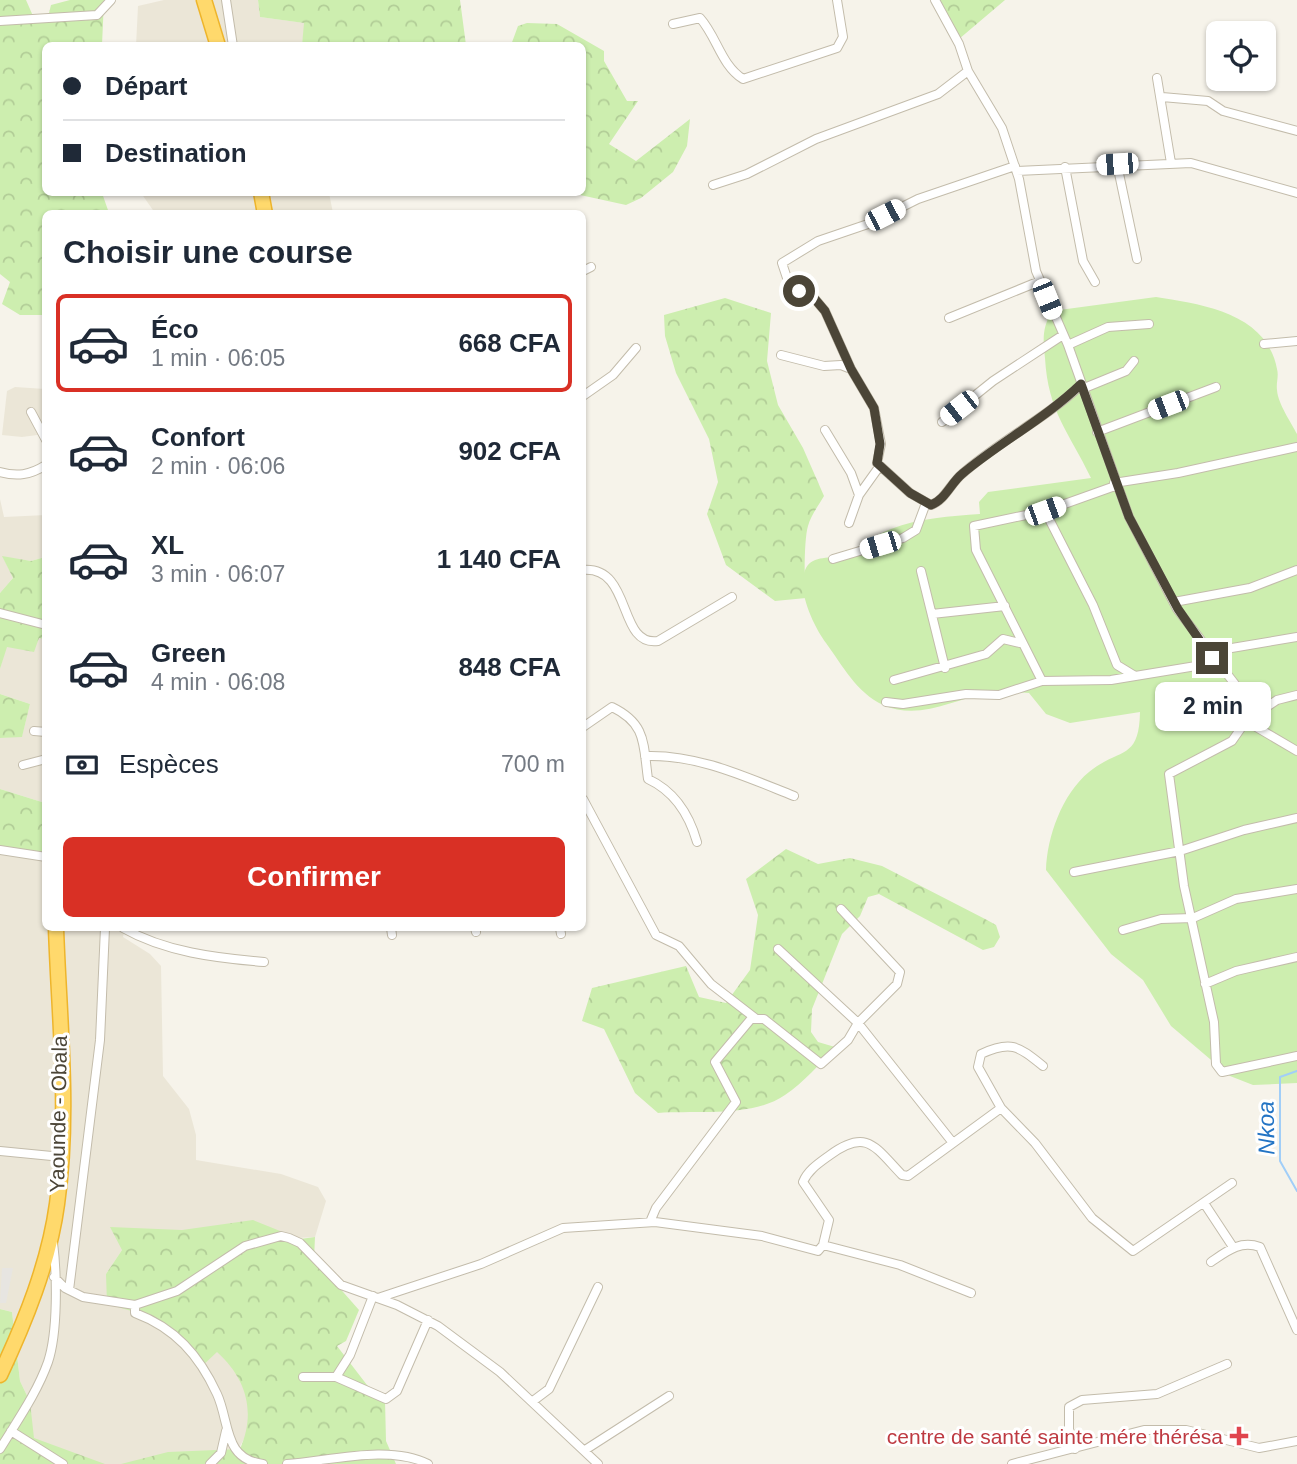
<!DOCTYPE html>
<html lang="fr">
<head>
<meta charset="utf-8">
<style>
	body { margin:0; font-family:Helvetica,sans-serif; background:#f2f2f3; color:#1f2937; height:100vh; display:flex; flex-direction:column; font-size:26px; white-space:nowrap }
	* { box-sizing:border-box; margin:0 }
	p { font-size:23px; color:#747a83 }
	.icon { flex:none; width:38px; height:38px; fill:none; stroke:currentColor; stroke-width:2; stroke-linecap:round; stroke-linejoin:round }
	.map { position:relative; flex:1; overflow:hidden }
	.panel { position:absolute; left:42px; top:210px; width:544px; height:721px; display:flex; flex-direction:column; background:#fff; border-radius:10px; box-shadow:0 2px 5px #0004 }
	.panel>* { flex:none }
	.top-card { position:absolute; left:42px; top:42px; width:544px; height:154px; border-radius:10px; box-shadow:0 2px 5px #0004; display:grid; align-content:center; height:154px; padding:0 21px; background:#fff }
	.buttons { position:absolute; left:1206px; top:21px; display:grid; gap:14px }
	.buttons a { display:grid; place-items:center; width:70px; height:70px; border-radius:10px; background:#fff; box-shadow:0 2px 5px #0004; font-size:35px }
	.end { position:absolute; width:32px; height:32px; margin:-16px; border:9px solid #4b4537; background:#fff; box-shadow:0 0 0 4px #fff }
	.from { border-radius:50% }
	.bubble { position:absolute; height:49px; border-radius:10px; background:#fff; box-shadow:0 2px 5px #0004; font-size:23px; font-weight:700; line-height:49px; text-align:center }
	.car { position:absolute; width:21px; height:42px; margin:-21px -10px; border-radius:9px; box-shadow:0 0 5px 2px #0007; background:linear-gradient(#fff 24%,#345 0 40%,#fff 0 76%,#345 0 86%,#fff 0) }
	.top-card b { display:flex; align-items:center; gap:24px; height:66px; font-size:26px }
	.top-card b+b { border-top:2px solid #e0e1e3 }
	.top-card i { width:18px; height:18px; background:#1f2937 }
	ul { padding:0; list-style:none }
	li { display:flex; align-items:center; gap:21px; height:98px; margin:0 14px 10px; padding:0 7px; border:4px solid transparent; border-radius:10px }
	li div { flex:1 }
	li b { display:block; font-size:26px }
	li em { font-style:normal; font-weight:700 }
	li.selected { border-color:#d93025 }
	li>.icon { width:63px; height:63px; stroke-width:1.5 }
	h2 { padding:0 21px; font-size:32px; line-height:84px }
	.pay { display:flex; align-items:center; gap:18px; height:77px; padding:0 21px; font-size:26px }
	.pay p { margin-inline-start:auto }
	.button { display:flex; gap:14px; margin-top:auto; padding:14px 21px }
	.button a { flex:1; height:80px; border-radius:10px; background:#d93025; color:#fff; font-size:28px; font-weight:700; line-height:80px; text-align:center }
	.map>svg:first-child { display:block }
</style>
</head>
<body>
<div class="map">
<svg width="1297" height="1464" viewBox="0 0 1297 1464">
	<defs>
		<pattern id="forest-crowns" width="20" height="18" patternUnits="userSpaceOnUse" patternTransform="scale(1.75)"><rect width="20" height="18" fill="#cdeeaf"/><path d="M2 6a3 3 0 1 1 6 0M12 15a3 3 0 1 1 6 0" fill="none" stroke="#b2cd97"/></pattern>
	</defs>
	<rect width="100%" height="100%" fill="#f6f3ea"/>
	<!-- residential -->
	<path fill="#ebe6d7" d="M164 0H258L260 17 305 23 302 45 136 46 138 6Z
		M141 193H329L333 213H155Z
		M15 387 45 389V434L22 437 2 435 7 391Z
		M0 499 4 517 46 515 45 557 31 561 3 557 13 578 0 593Z
		M39 637 45 639V803L0 789V738L22 736 30 704 0 694V669L6 647Z
		M0 850 45 855 46 928H125L123 937 150 954 161 966 163 1076 189 1109 196 1135V1160L281 1174 318 1187 326 1201 315 1237 124 1247 106 1274 135 1312 224 1345 251 1402 249 1430 230 1464H4L30 1402 20 1381 12 1312 0 1309Z"/>
	<!-- green -->
	<path fill="#cdeeaf" d="M1156 297C1201 304 1267 313 1277 369 1279 376 1276 383 1277 390 1278 404 1291 422 1297 434V1083L1253 1085 1230 1076 1171 1026 1143 980 1111 954 1046 870C1047 837 1062 794 1089 772 1120 747 1139 761 1140 712L1070 723 1046 714 1029 693C1016 692 1000 690 987 693 952 700 919 721 883 705 857 693 842 665 826 643 814 627 795 588 806 568 813 555 831 559 844 555 861 549 874 535 891 529 919 518 951 516 980 514L979 502 988 492 1091 478C1069 432 1048 412 1045 358 1043 339 1042 328 1052 311Z"/>
	<!-- forest -->
	<path fill="url(#forest-crowns)" d="M0 0H26L33 16 48 17 51 5 70 0H104L102 45 46 46V192L102 193 109 213 46 214 43 315H20L2 304 10 282 0 274Z
		M258 0H460L466 45H302L304 23 260 17Z
		M939 0H1005L959 39Z
		M527 23 557 24 604 51V61L627 101H638L609 144 636 161 690 119 687 146 673 172 641 198 626 205 571 193 583 192V46L511 45 518 26Z
		M725 298 771 313 767 361 778 405 803 448 824 496C819 505 811 515 808 526 804 539 804 584 806 598L775 601 726 565 707 514 718 482 709 439 676 373 665 336 664 315Z
		M2 556 31 561 45 557V639L39 638 34 652 7 647 0 669V593L13 578Z
		M0 694 30 704 22 737 0 738Z
		M0 789 45 803V855L0 850Z
		M786 849 818 864 850 858 882 866 987 920 996 925 1000 937 994 947 983 950 879 894 868 897 860 916 842 934 812 1009 811 1032 818 1042 835 1047C820 1064 804 1082 785 1095 752 1118 696 1110 658 1113L635 1093 604 1029 582 1021 592 988 686 966 699 997 726 1003 750 970 758 915 746 879Z
		M253 1220 300 1239 315 1237 314 1259 359 1310 346 1341 337 1346 367 1385 385 1400 386 1441 396 1464H121L168 1452 240 1449C256 1413 247 1379 217 1352L199 1369 186 1346 135 1312 107 1304 106 1274 122 1250 110 1227 182 1230Z
		M0 1309 12 1312 20 1381 30 1402 34 1438 105 1464H0Z"/>
	<!-- parking -->
	<path fill="#e7e5e1" d="M2 1268H13L6 1303H0Z"/>
	<g fill="none" stroke-linecap="round" stroke-linejoin="round">
		<!-- stream -->
		<path stroke="#a1cef8" stroke-width="2" d="M1297 1071 1280 1077V1161L1297 1191"/>
		<defs>
			<path id="street" d="M226 0 233 46
				M935 0 959 44 968 71 1002 128 1019 179 1036 271 1068 345 1129 517 1177 609 1241 692 1246 721 1297 751
				M0 21 97 15 111 0
				M673 24 700 18C717 37 721 65 743 79L837 48 843 37 837 0
				M1157 78 1171 163
				M1162 97 1208 101 1223 111 1297 131
				M1117 164 1137 259
				M1065 167 1083 261 1095 282
				M1017 171 1191 163 1297 193
				M713 185 747 174 816 139 938 94 968 71
				M583 271 591 267
				M949 318 1040 281
				M1264 344 1297 341
				M1068 345 1108 327 1149 324
				M781 355 824 366 841 365 851 369 874 408 881 444 877 463 910 493 931 505C945 500 951 483 962 474 999 441 1045 419 1081 385
				M851 369 825 311 814 298 788 281 782 263 818 241 868 224 918 199 1015 166
				M1082 389 1126 371 1134 361
				M583 396 613 375 636 348
				M31 412 46 440
				M942 422 993 381 1063 335
				M825 430 851 473 859 495
				M1097 432 1216 387
				M0 472C17 477 30 475 46 465
				M1114 483 1178 473 1297 447
				M1115 486 1045 511 974 526 976 550 1042 681 1111 680 1196 666 1208 652 1297 637
				M1045 511 1093 605 1117 665 1135 676
				M849 523 859 495 879 467
				M833 559 903 538 916 530 926 503
				M583 570C633 566 617 647 658 641L732 597
				M921 571 945 668
				M1174 602 1250 588 1297 570
				M0 613 46 625
				M932 614 1005 606
				M894 680 986 654 1003 639 1020 643
				M1297 695 1277 700 1246 721 1232 741 1169 774 1184 886 1214 1022 1216 1064 1222 1072 1297 1056
				M886 702 903 704 966 694 999 695 1042 681
				M583 727 612 707C647 724 643 744 648 779 674 791 689 814 697 842
				M34 731 46 732
				M645 756C697 754 746 777 794 796
				M23 765 46 759
				M583 799 656 935 679 946 711 984 755 1018
				M0 850 46 857
				M1074 872 1180 851 1244 830 1297 818
				M123 928C165 952 216 958 264 962
				M391 928 392 935
				M475 928 476 932
				M560 928 561 934
				M1123 930 1161 919 1193 918 1236 899 1297 889
				M778 949 858 1023 953 1143
				M1205 984 1236 971 1297 957
				M1043 1066C1018 1046 1011 1040 981 1054L978 1067 1001 1108 1035 1143 1092 1218 1133 1251 1232 1183
				M0 1151 62 1157
				M1204 1203 1233 1247
				M650 1222 656 1208 736 1102 715 1062 751 1019H764L821 1064 848 1040 858 1023 897 984 900 972 841 909
				M823 1245 900 1265 971 1293
				M1211 1262C1227 1251 1240 1240 1260 1247L1297 1330
				M54 1277 65 1288 83 1297 135 1305 177 1291 245 1246 281 1236 289 1238 300 1243 341 1285 397 1305 438 1326 500 1372 598 1464
				M69 1290 100 1040 105 928
				M378 1298 481 1264 563 1228 655 1222 762 1236 818 1251 823 1245 829 1220 803 1182C808 1170 819 1163 830 1155 867 1128 875 1147 902 1175L908 1176 1001 1108
				M135 1305V1313C175 1328 199 1355 217 1394 230 1422 223 1459 263 1464
				M303 1377H336L386 1399 397 1391 428 1320
				M336 1377 350 1355 373 1296
				M533 1401 549 1389 598 1287
				M11 1431 63 1464
				M0 1449C17 1421 37 1393 48 1362 58 1332 57 1275 53 1242
				M1075 1449 1069 1429V1407L1082 1400 1157 1394 1227 1364
				M585 1450 669 1396
				M210 1464 221 1453 226 1431
				M287 1464C329 1461 390 1444 428 1464
				M1012 1464 1144 1430H1186L1259 1448 1297 1441"/>
			<path id="highway" d="M204 0 218 46
				M261 192 265 214
				M0 1375C25 1322 49 1263 57 1204 70 1113 59 1019 56 928"/>
		</defs>
		<!-- street casing -->
		<use href="#street" stroke="#c3bcab" stroke-width="10"/>
		<!-- highway casing -->
		<use href="#highway" stroke="#eeb52c" stroke-width="17"/>
		<!-- street -->
		<use href="#street" stroke="#fff" stroke-width="8"/>
		<!-- highway -->
		<use href="#highway" stroke="#ffd96c" stroke-width="14"/>
	</g>
	<g fill="none" stroke-linecap="round" stroke-linejoin="round">
		<!-- route -->
		<path stroke="#4b4537" stroke-width="9" d="M799 291 814 298 825 311 851 369 874 408 880 444 877 463 910 493 931 505C945 500 951 483 962 474 1000 442 1045 419 1081 384L1129 517 1178 609 1212 658"/>
	</g>
	<!-- markers -->
	<path fill="#e0444e" stroke="#fff" stroke-width="2.5" d="M1235.5 1425.5h7v7h7v7h-7v7h-7v-7h-7v-7h7z"/>
	<g text-anchor="middle" dominant-baseline="central" stroke-width="6" stroke-linejoin="round" paint-order="stroke">
		<!-- street labels -->
		<g font-size="21" fill="#4b4537" stroke="#fff">
			<text transform="translate(58 1114) rotate(-89)">Yaounde - Obala</text>
		</g>
		<!-- health labels -->
		<g font-size="21" fill="#be3a42" stroke="#fff" text-anchor="end">
			<text x="1223" y="1436">centre de santé sainte mére thérésa</text>
		</g>
		<!-- water labels -->
		<g font-size="23" font-style="italic" fill="#2374c4" stroke="#fff">
			<text transform="translate(1266 1128) rotate(-91)">Nkoa</text>
		</g>
	</g>
</svg>
<div class="buttons">
<a><svg class="icon" aria-label="locate" viewBox="0 0 24 24"><circle cx="12" cy="12" r="6"/><path d="M12 2v4M12 18v4M2 12h4M18 12h4"/></svg></a>
</div>
<i class="end from" style="left:799px;top:291px"></i>
<i class="end" style="left:1212px;top:658px"></i>
<div class="bubble" style="left:1155px;top:682px;width:116px">2 min</div>
<i class="car" style="left:1117px;top:164px;rotate:266deg"></i>
<i class="car" style="left:885px;top:215px;rotate:63deg"></i>
<i class="car" style="left:1047px;top:299px;rotate:158deg"></i>
<i class="car" style="left:1168px;top:405px;rotate:249deg"></i>
<i class="car" style="left:959px;top:408px;rotate:232deg"></i>
<i class="car" style="left:1045px;top:511px;rotate:70deg"></i>
<i class="car" style="left:880px;top:545px;rotate:253deg"></i>
<div class="top-card">
<b><i class="from"></i>Départ</b>
<b><i></i>Destination</b>
</div>
<section class="panel">
<h2>Choisir une course</h2>
<ul>
<li class="selected"><svg class="icon" aria-label="car" viewBox="0 0 24 24"><path d="M5 17H2v-5l4-1 3-4h7l3 4 3 1v5h-3M9 17h6M6 11h13"/><circle cx="7" cy="17" r="2"/><circle cx="17" cy="17" r="2"/></svg><div><b>Éco</b><p>1 min · 06:05</p></div><em>668 CFA</em></li>
<li><svg class="icon" aria-label="car" viewBox="0 0 24 24"><path d="M5 17H2v-5l4-1 3-4h7l3 4 3 1v5h-3M9 17h6M6 11h13"/><circle cx="7" cy="17" r="2"/><circle cx="17" cy="17" r="2"/></svg><div><b>Confort</b><p>2 min · 06:06</p></div><em>902 CFA</em></li>
<li><svg class="icon" aria-label="car" viewBox="0 0 24 24"><path d="M5 17H2v-5l4-1 3-4h7l3 4 3 1v5h-3M9 17h6M6 11h13"/><circle cx="7" cy="17" r="2"/><circle cx="17" cy="17" r="2"/></svg><div><b>XL</b><p>3 min · 06:07</p></div><em>1 140 CFA</em></li>
<li><svg class="icon" aria-label="car" viewBox="0 0 24 24"><path d="M5 17H2v-5l4-1 3-4h7l3 4 3 1v5h-3M9 17h6M6 11h13"/><circle cx="7" cy="17" r="2"/><circle cx="17" cy="17" r="2"/></svg><div><b>Green</b><p>4 min · 06:08</p></div><em>848 CFA</em></li>
</ul>
<div class="pay"><svg class="icon" aria-label="cash" viewBox="0 0 24 24"><path d="M3 7h18v10H3z"/><circle cx="12" cy="12" r="2"/></svg>Espèces<p>700 m</p></div>
<div class="button"><a>Confirmer</a></div>
</section>
</div>
</body>
</html>
